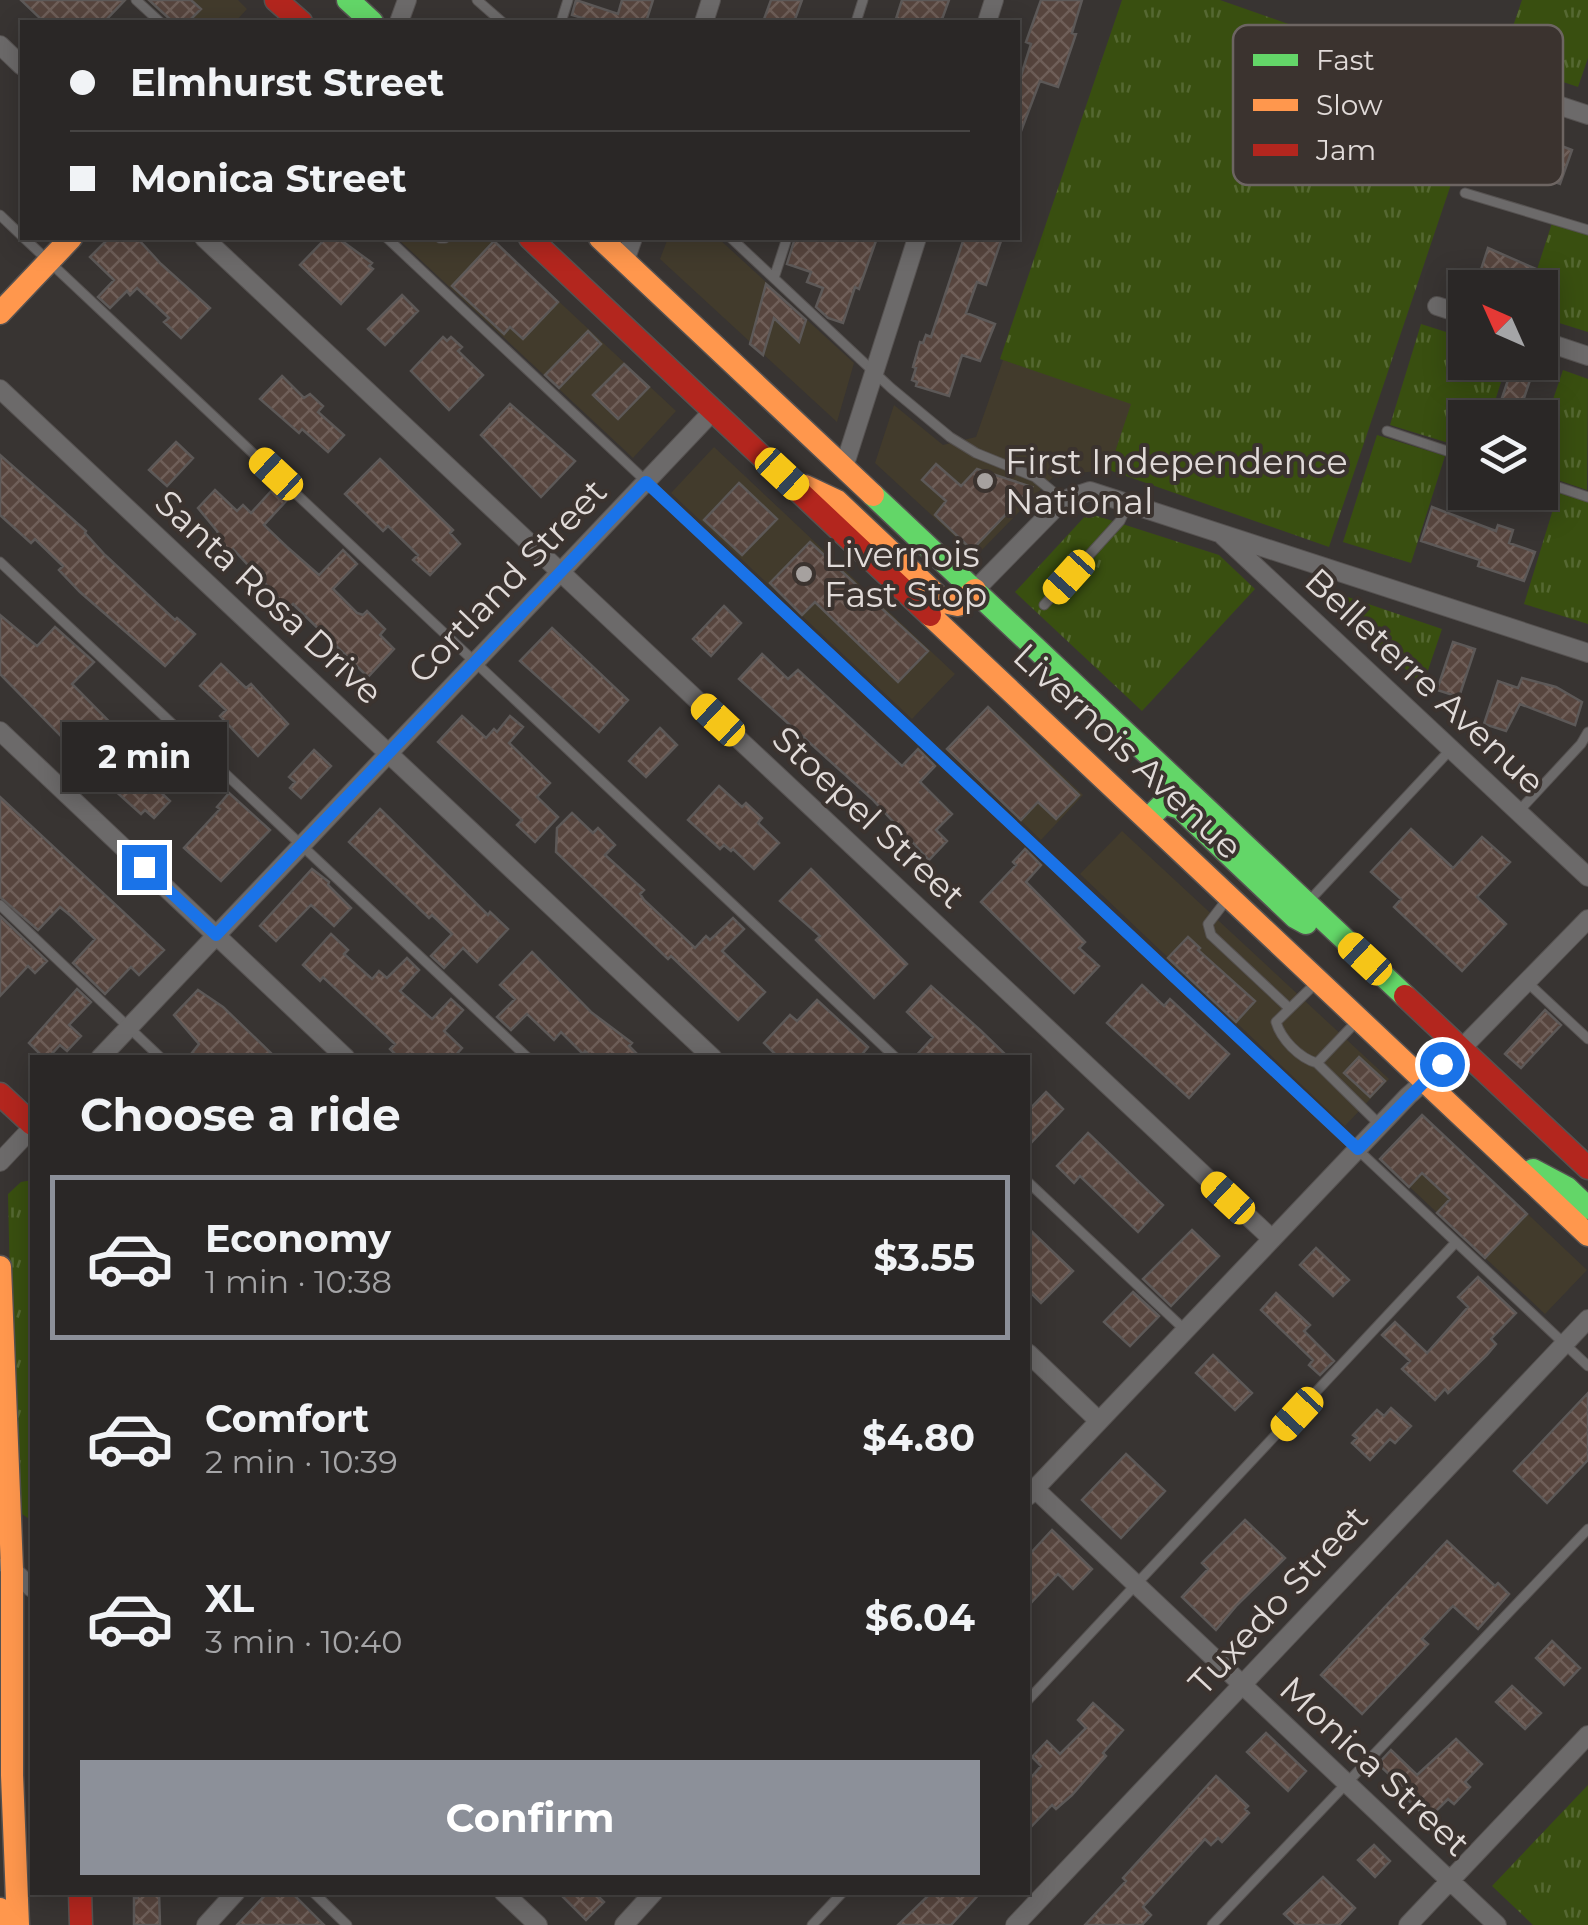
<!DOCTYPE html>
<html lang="en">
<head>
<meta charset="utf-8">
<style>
	body { margin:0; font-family:Montserrat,sans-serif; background:#363332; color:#f1f3f6; height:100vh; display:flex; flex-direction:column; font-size:38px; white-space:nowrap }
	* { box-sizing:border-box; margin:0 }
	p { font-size:32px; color:#a5a5a7 }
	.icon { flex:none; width:55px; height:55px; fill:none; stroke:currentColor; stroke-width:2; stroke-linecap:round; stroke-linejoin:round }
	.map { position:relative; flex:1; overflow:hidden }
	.sheet { position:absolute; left:30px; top:1055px; width:1000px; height:840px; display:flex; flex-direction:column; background:#2a2726; border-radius:0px; box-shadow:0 5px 25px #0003,0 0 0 2px #464443 }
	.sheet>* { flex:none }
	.banner { position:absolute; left:20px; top:20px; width:1000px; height:220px; border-radius:0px; box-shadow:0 5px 25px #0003,0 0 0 2px #464443; display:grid; align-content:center; height:220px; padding:0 50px; background:#2a2726 }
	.needle { width:65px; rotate:315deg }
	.buttons { position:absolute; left:1448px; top:270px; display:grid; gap:20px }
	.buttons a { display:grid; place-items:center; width:110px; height:110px; border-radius:0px; background:#2a2726; box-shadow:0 5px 25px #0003,0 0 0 2px #464443; font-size:50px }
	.end { position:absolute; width:45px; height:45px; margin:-22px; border:12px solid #1a73e8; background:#fff; box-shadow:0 0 0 5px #fff }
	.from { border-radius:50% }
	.bubble { position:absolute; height:70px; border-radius:0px; background:#2a2726; box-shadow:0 5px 25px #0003,0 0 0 2px #464443; font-size:32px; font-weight:700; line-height:70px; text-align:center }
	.car { position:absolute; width:30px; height:60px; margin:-30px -15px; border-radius:12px; box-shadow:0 0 8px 2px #0007; background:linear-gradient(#f5c518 24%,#345 0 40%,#f5c518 0 76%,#345 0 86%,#f5c518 0) }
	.banner b { display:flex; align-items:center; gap:35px; height:95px; font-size:38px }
	.banner b+b { border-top:2px solid #464443 }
	.banner i { width:25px; height:25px; background:#f1f3f6 }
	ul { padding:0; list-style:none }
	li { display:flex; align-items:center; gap:30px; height:165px; margin:0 20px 15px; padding:0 30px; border:5px solid transparent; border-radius:0px }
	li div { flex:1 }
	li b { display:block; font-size:38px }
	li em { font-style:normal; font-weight:700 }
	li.current { border-color:#8c9099 }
	li>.icon { width:90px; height:90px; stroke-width:1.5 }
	h2 { padding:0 50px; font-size:45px; line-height:120px }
	.action { display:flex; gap:20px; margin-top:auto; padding:20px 50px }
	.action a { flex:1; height:115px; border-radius:0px; background:#8c9099; color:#fff; font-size:40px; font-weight:700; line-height:115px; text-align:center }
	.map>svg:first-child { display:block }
</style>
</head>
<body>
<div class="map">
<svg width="1588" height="1925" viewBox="0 0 1588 1925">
	<defs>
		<pattern id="grass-tufts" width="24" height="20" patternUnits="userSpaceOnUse" patternTransform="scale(2.5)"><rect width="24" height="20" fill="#394f10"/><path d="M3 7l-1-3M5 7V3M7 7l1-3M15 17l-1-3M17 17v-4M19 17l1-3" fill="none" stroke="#556832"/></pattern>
		<pattern id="building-cross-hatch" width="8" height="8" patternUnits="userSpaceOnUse" patternTransform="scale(2.5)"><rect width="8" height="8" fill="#57453e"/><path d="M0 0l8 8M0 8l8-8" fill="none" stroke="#6f5f59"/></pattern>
	</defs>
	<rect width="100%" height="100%" fill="#383432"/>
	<!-- commercial -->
	<path fill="#423b2c" d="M147 0H238L247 9 235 22H171Z
		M397 238H491L676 411 633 458Z
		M668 238H718L854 363 837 422 660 259Z
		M1003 360 1132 403 1109 470 1055 475 976 556 875 463 894 405 943 445 976 437Z
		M714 447 955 674 912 719 671 493Z
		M990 707 1083 795 1041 840 948 752Z
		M1122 831 1389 1079 1345 1126 1080 874Z
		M1424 1116 1587 1270 1545 1314 1382 1161Z"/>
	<!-- grass -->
	<path fill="url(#grass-tufts)" d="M1122 0H1220L1482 92 1329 547 1109 470 1131 404 1000 359Z
		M1522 0H1588V58L1578 87 1501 61Z
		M1552 223 1588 234V332L1540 317V288H1531Z
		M1421 324 1465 338V362L1507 363 1490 417 1465 418V448L1390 425Z
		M1563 370 1588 379 1587 490 1540 474V438Z
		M1377 435 1445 456 1411 563 1343 542Z
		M1558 493 1588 502V624L1524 604Z
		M1088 513 1219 555 1255 589 1142 711 1015 592Z
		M1336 593 1442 629 1423 685 1332 602Z
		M32 1180V1521L15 1509 8 1194 21 1182Z
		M1588 1785V1925H1533L1492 1886Z"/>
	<!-- building -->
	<path fill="url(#building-cross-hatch)" stroke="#5d5958" stroke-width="2.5" d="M21 0H125L104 22H44Z
		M149 0H191L201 9 188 22H173Z
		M576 0 618 14 622 0H653L646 22H595L572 15Z
		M771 0H802L794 22H763Z
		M902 0H949L941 22H895Z
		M1041 0H1082L1072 33 1076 34 1058 87 1040 81 1018 139V85L1031 44 1026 42Z
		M1551 142 1572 150 1560 184 1539 176Z
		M109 238H137L161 264 210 308 181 338 164 322 169 318 137 288 130 295 127 291 110 308 98 297 114 280 90 257Z
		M326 238H338L372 263 369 266 373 269 341 304 300 265Z
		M795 238H877L859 289 855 287 843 323 828 318 816 307 823 288 807 282 811 272 787 264Z
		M964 238H1002L986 285 977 282 966 313 995 324 980 361 962 355 949 396 916 386 917 382 912 380 916 368 913 367 920 342 923 343 926 335 931 337Z
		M494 241 558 302 523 339 510 327 504 334 452 286Z
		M1488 248 1536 269 1529 288H1496L1477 282Z
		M766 284 806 320 799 342 774 318 763 355 750 344Z
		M402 295 418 311 385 345 368 329Z
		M588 331 601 344 559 388 545 375Z
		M443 337 447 341 451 337 462 347 458 351 483 375 449 410 411 371Z
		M624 364 649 387 618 419 593 395Z
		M1512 368 1532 374 1522 404 1502 398Z
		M282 376 304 398 310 394 323 406 318 412 344 435 328 452 302 429 299 433 260 399Z
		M510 404 575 461 541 497 481 435Z
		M176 442 193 458 167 486 149 470Z
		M0 455 86 531 85 533 105 555 175 620 177 618 195 634 165 666 80 592 59 570 63 566 35 539 31 543 0 515Z
		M380 459 453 530 450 533 460 544 430 575 413 560 418 555 388 526 383 531 345 494Z
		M936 464 961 486 977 469 1032 487 972 550 935 515 946 501 922 480Z
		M739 483 777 519 742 555 704 520Z
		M273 489 286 501 264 525 287 547 319 575 343 550 357 564 333 589 357 613 363 615 367 611 385 629 380 635 394 649 368 677 293 604 288 608 233 549 229 553 216 540 220 536 217 531 198 508 215 490 237 511 243 505 251 513Z
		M1432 507 1496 531 1498 525 1513 530 1509 543 1535 552 1524 581 1478 566 1480 560 1421 541Z
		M810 542 928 651 898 682 815 602 802 615 770 583Z
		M724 606 741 623 711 656 693 639Z
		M0 615 37 646 55 627 94 662 72 684 158 771 149 781 170 801 154 818 145 810 141 814 111 787 0 674Z
		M552 628 628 700 599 732 520 661Z
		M1453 642 1475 649 1459 697 1437 690Z
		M762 654 788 679 798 670 902 766 918 749 935 766 920 782 952 814 936 830 947 841 929 860 872 799 739 679Z
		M221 664 246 688 251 684 288 724 258 756 220 716 226 710 200 686Z
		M1522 678 1556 687 1582 702 1575 725 1520 704 1506 731 1484 724 1498 681 1518 688Z
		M988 707 1079 795 1056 819 1038 802 1021 820 947 749Z
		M462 716 486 738 494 729 497 732 510 716 523 727 509 743 550 783 537 797 558 817 535 842 517 825 522 820 438 742Z
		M660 728 677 745 646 777 629 761Z
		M314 750 331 766 301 798 290 788 295 782 289 777Z
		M719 786 742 807 746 803 762 818 758 823 779 843 754 869 733 849 731 851 724 845 720 849 688 820Z
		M229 793 270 830 221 881 184 848 220 809 217 807Z
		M0 797 164 950 139 975 131 967 105 994 73 963 95 939 71 916 60 907 38 930 0 897Z
		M380 809 488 915 490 912 508 929 477 962 463 948 444 968 431 956 452 934 432 915 429 918 349 842Z
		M572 813 593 833 598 828 615 845 605 855 644 890 640 894 644 900 695 948 706 936 710 940 733 918 744 929 722 951 765 992 738 1020 671 956 668 959 556 852 557 828Z
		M1411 829 1453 868 1482 837 1510 862 1477 897 1506 924 1462 971 1394 907 1401 899 1371 872Z
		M1025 849 1041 865 1026 882 1085 942 1079 948 1099 966 1074 993 981 902 1016 865 1013 862Z
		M312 869 329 882 328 885 351 908 334 926 311 905 276 941 260 926Z
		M811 869 907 964 874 998 816 940 820 936 780 901Z
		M0 916 47 961 35 973 28 966 0 996Z
		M331 934 348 950 344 954 372 979 379 971 387 978 407 958 419 970 400 991 432 1019 451 999 463 1010 444 1031 462 1048 453 1058H399L390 1049 395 1044 323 977 320 981 303 965Z
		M1188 937 1200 948 1198 950 1255 1001 1236 1022 1168 958Z
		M532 952 591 1012 632 1043 629 1046 641 1058H592L585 1051 583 1054 561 1032 554 1040 527 1014 511 1030 497 1017 515 999 500 985Z
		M1142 985 1164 1006 1170 999 1229 1054 1189 1098 1107 1023Z
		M931 986 980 1030 1009 1058H914L933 1037 907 1012Z
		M77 989 91 1002 69 1025 81 1036 67 1051 60 1045 48 1058H44L29 1043Z
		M198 990 223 1007 276 1058H188L199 1044 174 1015Z
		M817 1000 868 1047 859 1058H779L764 1043 790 1015 797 1021Z
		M1545 1010 1561 1025 1521 1068 1505 1054Z
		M1359 1057 1385 1081 1370 1097 1344 1073Z
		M1046 1092 1063 1109 1028 1146V1111Z
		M1422 1115 1527 1214 1485 1258 1437 1213 1450 1199 1422 1173 1409 1187 1380 1159Z
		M1088 1133 1163 1205 1138 1232 1080 1176 1074 1183 1057 1166Z
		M1028 1228 1073 1271 1041 1303 1028 1290Z
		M1192 1230 1219 1256 1171 1306 1143 1279Z
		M1316 1248 1349 1280 1333 1296 1300 1265Z
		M1478 1277 1516 1313 1491 1339 1496 1344 1487 1355 1448 1393 1445 1389 1435 1400 1402 1369 1410 1361 1382 1335 1395 1322 1427 1353 1468 1307 1458 1297Z
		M1133 1292 1159 1316 1130 1346 1104 1322Z
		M1276 1293 1310 1325 1304 1331 1334 1361 1320 1375 1309 1365 1313 1360 1261 1310Z
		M1213 1355 1252 1393 1235 1410 1196 1373Z
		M1588 1393V1460L1547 1503 1514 1471Z
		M1391 1408 1411 1426 1395 1443 1390 1439 1370 1460 1352 1443 1357 1438 1353 1435 1377 1410 1384 1416Z
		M1126 1454 1165 1491 1121 1538 1082 1500Z
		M1245 1520 1285 1558 1237 1605 1216 1630 1182 1597 1208 1569 1202 1563Z
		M1052 1530 1092 1569 1073 1589 1058 1574 1028 1606V1556Z
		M1447 1541 1495 1586 1498 1583 1509 1594 1478 1629 1453 1606 1422 1639 1428 1644 1362 1714 1321 1675Z
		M1552 1641 1580 1668 1564 1685 1536 1658Z
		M1512 1686 1541 1713 1525 1729 1496 1702Z
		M1093 1703 1123 1730 1103 1753 1106 1756 1072 1795 1056 1809 1052 1805 1028 1830V1781L1041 1766 1032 1757 1047 1741 1060 1754 1086 1728 1078 1720Z
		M1266 1733 1306 1771 1288 1791 1247 1752Z
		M1456 1739 1482 1764 1465 1782 1470 1787 1454 1804 1448 1799 1428 1819 1404 1796 1408 1792 1378 1764 1391 1750 1417 1775Z
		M1216 1776 1248 1806 1245 1809 1249 1813 1222 1842 1218 1838 1211 1845 1205 1839 1143 1907 1151 1915 1142 1925H1085L1126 1881 1123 1878Z
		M1374 1845 1390 1861 1375 1877 1358 1860Z
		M1323 1877 1355 1908 1339 1925H1296L1284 1914Z
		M137 1892H159L160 1925H134V1898H137Z
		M268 1892H291L324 1925H237Z
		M558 1892H594L604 1902 586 1920Z
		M932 1892H981L951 1925H898Z"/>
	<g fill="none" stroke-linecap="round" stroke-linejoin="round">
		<defs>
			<path id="lane" d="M136 0 160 22
				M477 0 502 22
				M561 22 568 0
				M856 22 863 0
				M1465 193 1588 230
				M0 215 22 236
				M24 238 896 1058
				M387 238 1588 1366
				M440 238H445
				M731 238 891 388 950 437 976 453 1035 477 1063 500
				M774 278 787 238
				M1387 431 1465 457
				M1540 481 1588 497
				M0 562 528 1058
				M1044 605 1120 521 1128 504
				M1518 812 1581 744 1588 732
				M1228 898 1208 924 1211 935 1289 1008
				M1309 901 1451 749
				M0 905 161 1058
				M1528 983 1588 1039
				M1357 1021 1317 1063 1380 1125
				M1317 1063C1299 1058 1281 1039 1276 1022L1317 982
				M1028 1182 1185 1330
				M1028 1700 1456 1242
				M313 1892 347 1925
				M812 1925 843 1892
				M1212 1925 1588 1529"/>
			<path id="street" d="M399 22 407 0
				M704 22 711 0
				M987 22 994 0
				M0 45 22 66
				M1497 85 1588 115
				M204 238 1271 1238
				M625 261 633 238
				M1437 306 1465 315
				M1540 340 1588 356
				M0 389 713 1058
				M844 467 917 238
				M1223 536 1588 877
				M975 590 1063 500 1090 491 1588 653
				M0 731 346 1058
				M100 1058 713 411
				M0 1162 32 1128
				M1028 1353 1099 1421
				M1035 1489 1497 1925
				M1028 1496 1408 1096 1461 1049 1588 919
				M7 1565 32 1588
				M503 1892 538 1925
				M206 1925 236 1892
				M624 1925 654 1892
				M1015 1925 1588 1319
				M1408 1925 1588 1735"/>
			<path id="fast" d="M348 0 372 22
				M873 495 1405 996
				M1149 818 1164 803 1180 808 1295 917 1306 923
				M1533 1170 1567 1188 1588 1208"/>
			<path id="slow" d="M600 238 873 495
				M0 313 71 238
				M805 486 837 501 944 602 958 605 975 590
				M930 615 1588 1235
				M0 1267 12 1569V1775L18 1925
				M0 1909 15 1925"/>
			<path id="jam" d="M276 0 301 22
				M530 238 930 615
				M1405 996 1588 1168
				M0 1094 32 1124
				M80 1892 81 1925"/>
		</defs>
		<!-- lane casing -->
		<use href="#lane" stroke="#565251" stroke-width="11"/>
		<!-- street casing -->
		<use href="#street" stroke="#565251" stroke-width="20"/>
		<!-- fast casing -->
		<use href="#fast" stroke="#565251" stroke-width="25"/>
		<!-- slow casing -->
		<use href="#slow" stroke="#565251" stroke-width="25"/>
		<!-- jam casing -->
		<use href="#jam" stroke="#565251" stroke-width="25"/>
		<!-- lane -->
		<use href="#lane" stroke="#6c6a6a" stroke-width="9"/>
		<!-- street -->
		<use href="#street" stroke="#6c6a6a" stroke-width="18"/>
		<!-- fast -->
		<use href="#fast" stroke="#63d668" stroke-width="22"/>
		<!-- slow -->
		<use href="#slow" stroke="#ff974d" stroke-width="22"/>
		<!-- jam -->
		<use href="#jam" stroke="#b3261e" stroke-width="22"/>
	</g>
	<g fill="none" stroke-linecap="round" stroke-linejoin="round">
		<!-- route -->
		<path stroke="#1a73e8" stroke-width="12" d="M144 867 216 935 646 482 1358 1149 1442 1064"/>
	</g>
	<!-- markers -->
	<g fill="#a6a19f" stroke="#3b332f" stroke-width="4">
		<circle cx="985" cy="481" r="10"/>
		<circle cx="804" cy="574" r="10"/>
	</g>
	<g text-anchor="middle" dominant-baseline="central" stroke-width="8" stroke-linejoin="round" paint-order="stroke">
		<!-- poi labels -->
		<g font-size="35" fill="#e1dbd9" stroke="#3b332f" text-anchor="start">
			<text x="1005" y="461">First Independence<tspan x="1005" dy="40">National</tspan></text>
			<text x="824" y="554">Livernois<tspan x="824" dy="40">Fast Stop</tspan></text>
		</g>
		<!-- street labels -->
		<g font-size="35" fill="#e1dbd9" stroke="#3b332f">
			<text transform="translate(507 581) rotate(-46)">Cortland Street</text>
			<text transform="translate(269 597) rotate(43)">Santa Rosa Drive</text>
			<text transform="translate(1425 681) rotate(43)">Belleterre Avenue</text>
			<text transform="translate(1128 751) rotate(43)">Livernois Avenue</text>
			<text transform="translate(869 817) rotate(43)">Stoepel Street</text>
			<text transform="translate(1278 1600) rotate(-47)">Tuxedo Street</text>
			<text transform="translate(1375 1766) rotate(43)">Monica Street</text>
		</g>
	</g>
	<!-- legend -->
	<rect x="1233" y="25" width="330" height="160" rx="15" fill="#3b332f" stroke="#6d6562" stroke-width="2.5"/>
	<rect x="1253" y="54" width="45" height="12" fill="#63d668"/>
	<rect x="1253" y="99" width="45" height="12" fill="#ff974d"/>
	<rect x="1253" y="144" width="45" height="12" fill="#b3261e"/>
	<g font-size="28" fill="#e1dbd9">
		<text x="1316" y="70">Fast</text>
		<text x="1316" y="115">Slow</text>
		<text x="1316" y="160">Jam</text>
	</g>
</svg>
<div class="buttons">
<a><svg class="needle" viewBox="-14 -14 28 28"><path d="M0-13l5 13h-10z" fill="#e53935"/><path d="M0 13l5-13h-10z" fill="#a5a5a7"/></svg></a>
<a><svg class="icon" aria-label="layers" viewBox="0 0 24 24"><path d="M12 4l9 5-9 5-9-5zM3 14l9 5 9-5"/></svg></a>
</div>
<i class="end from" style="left:1442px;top:1064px"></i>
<i class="end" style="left:144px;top:867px"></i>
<div class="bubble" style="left:62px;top:722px;width:165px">2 min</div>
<i class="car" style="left:276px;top:474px;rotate:313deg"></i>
<i class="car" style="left:782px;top:474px;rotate:133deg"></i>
<i class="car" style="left:1069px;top:577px;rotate:222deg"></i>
<i class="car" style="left:718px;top:720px;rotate:313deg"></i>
<i class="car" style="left:1365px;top:959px;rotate:313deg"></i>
<i class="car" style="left:1228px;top:1198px;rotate:313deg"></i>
<i class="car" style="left:1297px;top:1414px;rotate:223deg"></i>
<div class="banner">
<b><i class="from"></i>Elmhurst Street</b>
<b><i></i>Monica Street</b>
</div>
<section class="sheet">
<h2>Choose a ride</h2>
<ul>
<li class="current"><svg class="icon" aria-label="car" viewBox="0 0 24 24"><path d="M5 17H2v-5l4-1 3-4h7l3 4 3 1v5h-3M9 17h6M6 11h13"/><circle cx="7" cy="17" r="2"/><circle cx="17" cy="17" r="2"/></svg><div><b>Economy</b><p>1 min · 10:38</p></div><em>$3.55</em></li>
<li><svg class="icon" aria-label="car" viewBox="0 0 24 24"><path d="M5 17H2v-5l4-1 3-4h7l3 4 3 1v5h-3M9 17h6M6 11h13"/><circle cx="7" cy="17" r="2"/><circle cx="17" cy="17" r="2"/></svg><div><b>Comfort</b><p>2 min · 10:39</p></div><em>$4.80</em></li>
<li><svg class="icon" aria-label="car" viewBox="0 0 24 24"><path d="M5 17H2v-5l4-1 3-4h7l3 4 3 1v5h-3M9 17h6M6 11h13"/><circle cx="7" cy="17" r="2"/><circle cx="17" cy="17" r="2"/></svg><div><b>XL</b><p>3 min · 10:40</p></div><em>$6.04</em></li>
</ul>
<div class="action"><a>Confirm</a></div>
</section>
</div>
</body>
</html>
